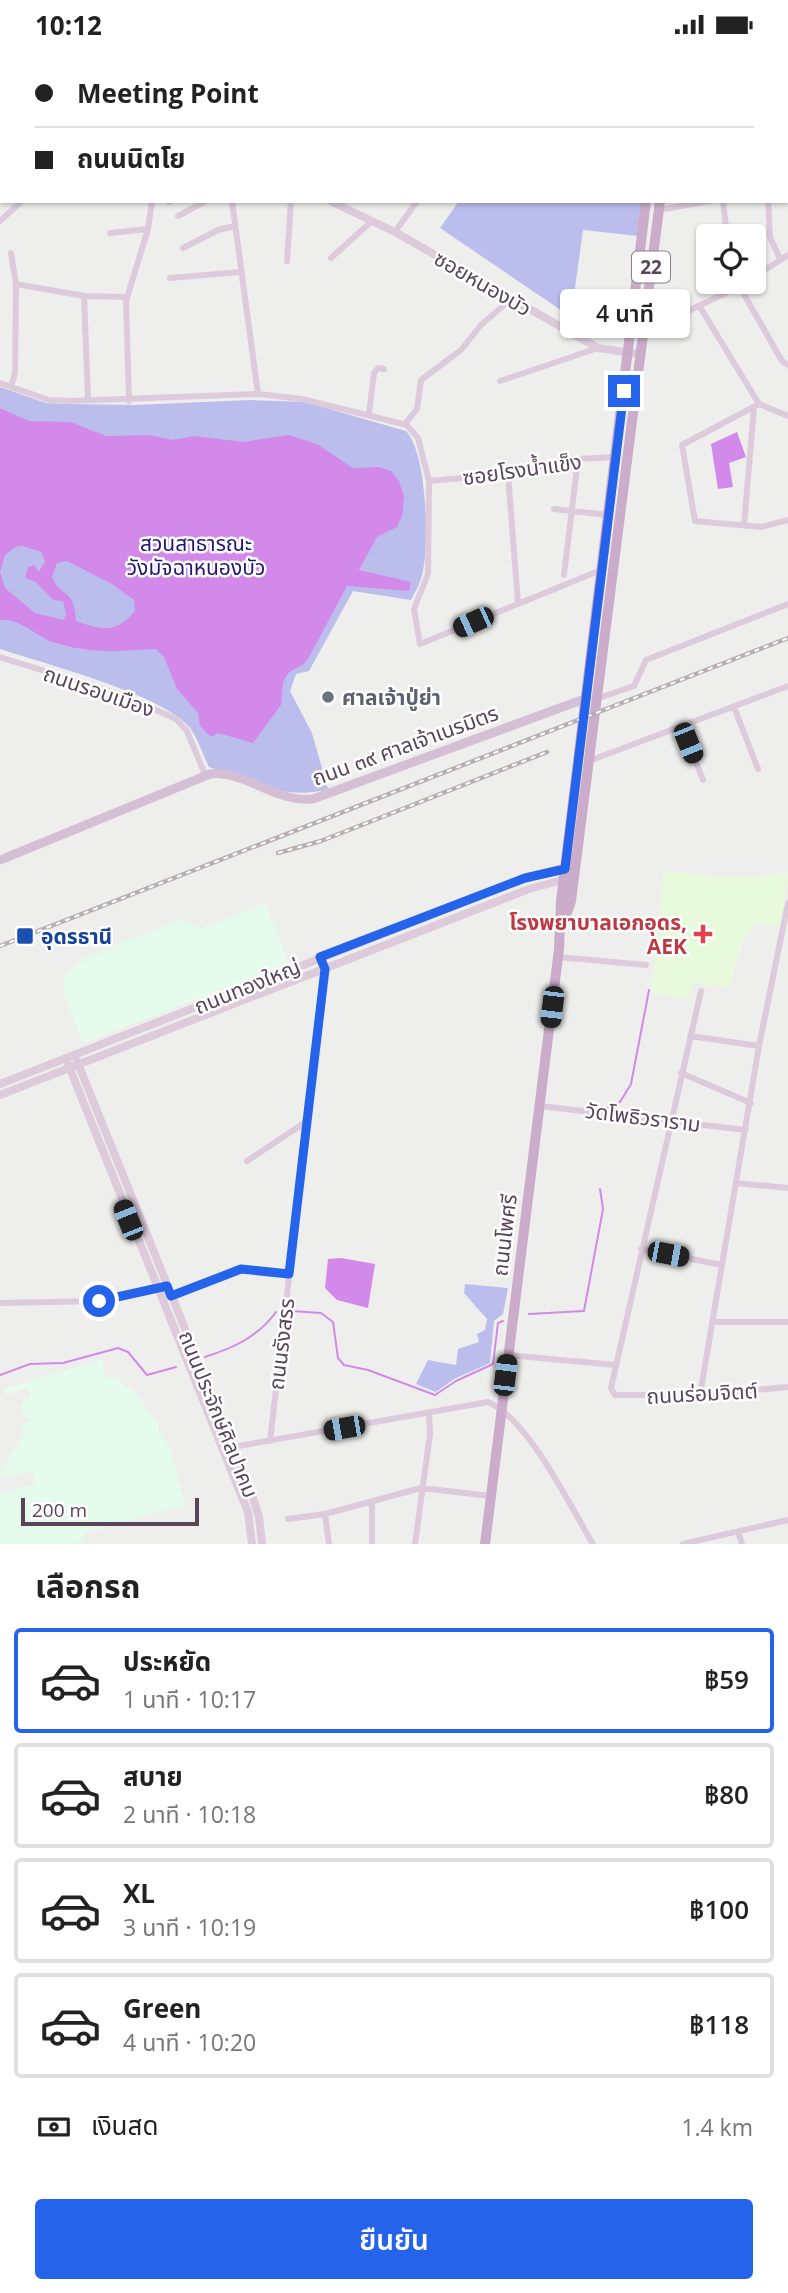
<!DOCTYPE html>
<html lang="th">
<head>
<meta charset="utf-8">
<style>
	body { margin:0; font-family:"Open Sans","Noto Sans Thai",sans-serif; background:#f2f2f2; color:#222; height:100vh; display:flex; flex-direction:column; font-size:26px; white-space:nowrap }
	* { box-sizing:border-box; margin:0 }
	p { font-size:23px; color:#767676 }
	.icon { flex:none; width:38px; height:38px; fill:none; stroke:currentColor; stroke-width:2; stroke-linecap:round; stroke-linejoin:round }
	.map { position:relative; height:1495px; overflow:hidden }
	.panel { display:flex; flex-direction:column; background:#fff; flex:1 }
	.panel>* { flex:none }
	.hud { position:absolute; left:0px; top:0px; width:789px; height:154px; box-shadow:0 2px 5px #0004; display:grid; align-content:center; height:154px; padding:0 35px; background:#fff }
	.buttons { position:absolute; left:696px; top:175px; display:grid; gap:14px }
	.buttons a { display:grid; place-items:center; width:70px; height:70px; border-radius:7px; background:#fff; box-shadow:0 2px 5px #0004; font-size:35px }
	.scale { position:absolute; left:21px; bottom:18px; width:178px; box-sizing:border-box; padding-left:7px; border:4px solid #594559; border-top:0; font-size:19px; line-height:24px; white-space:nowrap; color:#594559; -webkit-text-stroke:5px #fff; paint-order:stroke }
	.end { position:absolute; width:32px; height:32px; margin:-16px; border:9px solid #2563eb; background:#fff; box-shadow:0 0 0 4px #fff }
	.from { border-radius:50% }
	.bubble { position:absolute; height:49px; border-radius:7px; background:#fff; box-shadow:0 2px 5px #0004; font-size:23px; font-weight:600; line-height:49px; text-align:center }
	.car { position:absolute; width:21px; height:42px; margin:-21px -10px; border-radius:9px; box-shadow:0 0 5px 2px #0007; background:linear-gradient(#222 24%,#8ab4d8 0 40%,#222 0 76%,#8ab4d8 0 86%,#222 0) }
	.hud b { display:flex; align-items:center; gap:24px; height:66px; font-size:26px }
	.hud b+b { border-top:2px solid #e0e0e0 }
	.hud i { width:18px; height:18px; background:#222 }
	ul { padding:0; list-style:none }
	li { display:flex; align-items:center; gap:21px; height:105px; margin:0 14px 10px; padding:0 21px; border:4px solid #e0e0e0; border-radius:7px }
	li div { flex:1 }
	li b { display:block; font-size:26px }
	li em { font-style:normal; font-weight:600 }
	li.selected { border-color:#2563eb }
	li>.icon { width:63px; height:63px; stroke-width:1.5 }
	h2 { padding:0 35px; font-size:32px; line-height:84px }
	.pay { display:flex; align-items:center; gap:18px; height:77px; padding:0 35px; font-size:26px }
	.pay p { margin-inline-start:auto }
	.cta { display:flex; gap:14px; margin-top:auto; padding:14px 35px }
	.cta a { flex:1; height:80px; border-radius:7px; background:#2563eb; color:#fff; font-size:28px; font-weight:600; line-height:80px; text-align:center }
	.status { display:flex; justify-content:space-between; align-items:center; height:49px; padding:0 35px; background:#fff; direction:ltr }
	.status svg { height:19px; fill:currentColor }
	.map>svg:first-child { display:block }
</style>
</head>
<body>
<div class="status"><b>10:12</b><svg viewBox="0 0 49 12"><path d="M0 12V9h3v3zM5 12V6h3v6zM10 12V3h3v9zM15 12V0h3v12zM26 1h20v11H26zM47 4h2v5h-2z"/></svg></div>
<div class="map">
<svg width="788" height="1495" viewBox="0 0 788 1495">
	<rect width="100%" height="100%" fill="#eeefec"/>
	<!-- commercial -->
	<path fill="#e5fbeb" d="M265 854 289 915 83 994 63 943 64 927 85 909 181 870 201 880Z
		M102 1311 106 1330 117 1327 125 1339 131 1338 159 1376 158 1381 170 1399 185 1456 86 1483 81 1492 71 1495H0V1445L36 1435 32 1422 1 1428V1421L24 1385 21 1375 30 1372 21 1363 23 1353 31 1348 28 1339 5 1345 4 1339Z"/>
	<!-- medical -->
	<path fill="#e7fadc" d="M664 822 736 830 788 824 781 878 756 874 743 891 729 938 692 934 689 949 651 944Z"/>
	<!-- green -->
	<path fill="#bbbeed" d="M459 152H642L638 187 583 181 571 268 440 179Z
		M0 338 46 354 66 355 135 356 250 351 305 353 406 382C427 404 430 497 422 526 420 535 415 543 411 551L353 542 309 622 296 625 290 642 312 684 328 740C286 752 248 732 209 718 203 706 198 690 190 679 165 646 42 614 0 600Z
		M465 1235 508 1239 503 1265 494 1272 490 1314 454 1330 436 1343 416 1335 428 1311 456 1316 458 1300 479 1293 477 1285 485 1281 487 1270 464 1244Z"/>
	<!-- water -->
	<path fill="#d289e9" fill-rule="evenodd" d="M0 359 29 372 71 373 106 387 149 386 173 391 194 387 243 393 289 386 317 395 353 419 379 418 391 422 399 432 404 447 403 464 397 478 377 488 359 521 411 533 409 542 347 537 309 608 304 615 289 623 283 633 281 656 253 694 218 684 211 688 200 677 198 664 177 640 164 608 156 600C118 602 96 605 59 595 37 590 22 569 0 571ZM23 497 41 503 45 512 39 523 34 516 28 518 25 529 36 533 53 551 63 552 66 565 64 571 35 564 5 539 0 523 5 506 15 498ZM67 512 112 535 134 551 135 562C116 585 101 581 76 572 74 537 62 551 52 528L57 514Z
		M737 383 746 408 729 414 733 438 718 440 711 395Z
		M341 1209 375 1215 368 1259 337 1251 325 1239 328 1210Z"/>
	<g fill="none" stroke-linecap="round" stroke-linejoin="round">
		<!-- stream -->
		<path stroke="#d289e9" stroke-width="2" d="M607 1059 620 1053 631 1035 649 941
			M291 1262 321 1264 333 1273 338 1309 344 1316 368 1321 435 1346 456 1332 493 1315 498 1274 503 1272
			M529 1265 584 1262 603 1160 600 1140
			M205 1308C233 1299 258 1288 276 1263
			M0 1326 30 1315 63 1314 118 1299 128 1303 147 1326 176 1318"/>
		<!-- minor -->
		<path stroke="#ddcbdc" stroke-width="6" d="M43 0 45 2
			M110 0 112 2
			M172 0H173
			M199 0 200 2
			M255 0 258 2
			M314 2 315 0
			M387 2 388 0
			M471 2 473 0
			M0 50 2 48
			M169 152V153
			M232 152 258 345
			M723 152 727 187
			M768 152 770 188 780 210
			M659 161 710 152
			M178 167 206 152
			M0 172 22 152
			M395 183 417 152
			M110 184 148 180
			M183 199 218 181 235 177
			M11 204 16 235 15 323 11 339
			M331 209 372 172
			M287 212 291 152
			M754 228 788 206
			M170 229 241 223
			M737 233 782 312 788 316
			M16 235 84 247 127 248
			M84 247 88 351
			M700 258 759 355
			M643 284 748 233
			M500 332 598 299
			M0 334 49 351 69 352 258 345 302 350 407 376 418 389 429 432 428 525 414 560 420 595 601 521
			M129 352 126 252 148 180 152 152
			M369 365 374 324 378 319 384 320
			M788 367 759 355 682 396 695 472 761 478 788 471
			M405 375 417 360 421 331 461 301 481 276 511 250
			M508 425 518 554
			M429 432 508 425 578 410 616 408
			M554 460 608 466
			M744 477 754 358
			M564 526 578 410
			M0 608 128 648 176 670 187 682 206 728
			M596 650 634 637 646 611 788 555
			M734 658 758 720
			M681 676 703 731
			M589 712 788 637
			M558 908 646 916
			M701 942 611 1339 615 1346H700L788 1338
			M690 987 759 997
			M681 1024 751 1054
			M540 1057 746 1081
			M247 1112 307 1072
			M736 1134 788 1139
			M641 1200 722 1216
			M171 1247 241 1220 289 1225
			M0 1254 99 1252 156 1241
			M712 1273H788
			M508 1306 615 1316
			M700 1346 759 997 788 854
			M270 1392 325 920 320 908
			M233 1398 488 1353C528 1369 570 1457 593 1495
			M372 1452V1495
			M325 1465 421 1439 491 1447
			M288 1470 325 1465 329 1495
			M738 1483 742 1495
			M415 1495 430 1385 429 1364
			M683 1495 788 1471"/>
		<!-- tertiary -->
		<path stroke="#ddcbdc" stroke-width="8" d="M0 22 2 24
			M330 152 395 183 598 299 639 305
			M77 1012 252 1446 259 1468 262 1495
			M68 1015 248 1463 252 1495
			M0 1035 525 829 557 820 568 821
			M0 1046 529 840 566 830"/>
		<!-- secondary -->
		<path stroke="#d5bfd4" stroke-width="9" d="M0 811 210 725C242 720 276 754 313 750L587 649"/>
		<!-- primary -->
		<path stroke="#cbacca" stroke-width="10" d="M663 2 664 0
			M678 2V0
			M564 872 571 852 660 152
			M485 1495 559 900 561 852 646 152"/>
		<defs>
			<path id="rail" d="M278 804 321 792 547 703
				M0 897 788 589"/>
		</defs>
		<!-- rail casing -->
		<use href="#rail" stroke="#b7afb5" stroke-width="4.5"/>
		<!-- rail -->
		<use href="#rail" stroke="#fff" stroke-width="2" stroke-dasharray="5" stroke-linecap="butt"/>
	</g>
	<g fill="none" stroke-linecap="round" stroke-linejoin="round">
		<!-- route -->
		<path stroke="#2563eb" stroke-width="9" d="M99 1252 167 1237 171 1247 241 1220 289 1225 325 920 320 908 525 829 565 820 624 342"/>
	</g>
	<!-- markers -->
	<circle fill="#6b7280" stroke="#fff" stroke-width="2.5" cx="328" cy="648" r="7"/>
	<path fill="#e0444e" stroke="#fff" stroke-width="2.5" d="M699.5 874.5h7v7h7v7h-7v7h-7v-7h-7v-7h7z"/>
	<rect fill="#1a4fb4" stroke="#fff" stroke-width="2.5" x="16" y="878" width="18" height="18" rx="3.5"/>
	<g text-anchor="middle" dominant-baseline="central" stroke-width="5" stroke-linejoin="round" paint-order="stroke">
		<!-- shield labels -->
		<rect fill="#fff" stroke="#8b7d8b" stroke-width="2" x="632" y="202.5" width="38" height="31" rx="5"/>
		<g font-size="19" font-weight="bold" fill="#594559">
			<text x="651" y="218">22</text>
		</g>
		<!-- street labels -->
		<g font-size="21" fill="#594559" stroke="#fff">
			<text transform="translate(483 234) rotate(30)">ซอยหนองบัว</text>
			<text transform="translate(522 420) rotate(-8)">ซอยโรงน้ำแข็ง</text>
			<text transform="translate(99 642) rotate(19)">ถนนรอบเมือง</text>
			<text transform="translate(405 696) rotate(-20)">ถนน ๓๙ ศาลเจ้าเนรมิตร</text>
			<text transform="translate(247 937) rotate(-22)">ถนนทองใหญ่</text>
			<text transform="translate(643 1068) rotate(7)">วัดโพธิวราราม</text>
			<text transform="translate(504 1186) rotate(-83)">ถนนโพศรี</text>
			<text transform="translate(281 1295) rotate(-83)">ถนนรังสรร</text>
			<text transform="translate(702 1344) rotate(-3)">ถนนร่อมจิตต์</text>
			<text transform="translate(219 1365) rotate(68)">ถนนประจักษ์ศิลปาคม</text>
		</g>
		<!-- park labels -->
		<g font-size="21" fill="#1e1978" stroke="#fff">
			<text x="196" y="494">สวนสาธารณะ<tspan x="196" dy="24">วังมัจฉาหนองบัว</tspan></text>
		</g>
		<!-- worship labels -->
		<g font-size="21" font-weight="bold" fill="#5b616d" stroke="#fff" text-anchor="start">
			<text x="342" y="648">ศาลเจ้าปู่ย่า</text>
		</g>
		<!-- health labels -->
		<g font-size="21" font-weight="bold" fill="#be3a42" stroke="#fff" text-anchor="end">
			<text x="687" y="873">โรงพยาบาลเอกอุดร,<tspan x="687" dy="24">AEK</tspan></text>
		</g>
		<!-- transit labels -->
		<g font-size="21" font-weight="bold" fill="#164399" stroke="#fff" text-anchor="start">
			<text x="41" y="887">อุดรธานี</text>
		</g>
	</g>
</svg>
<div class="buttons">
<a><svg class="icon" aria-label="locate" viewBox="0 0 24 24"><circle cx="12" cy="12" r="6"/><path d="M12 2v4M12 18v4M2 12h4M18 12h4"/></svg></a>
</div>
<div class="scale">200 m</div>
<i class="end from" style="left:99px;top:1252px"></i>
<i class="end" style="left:624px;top:342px"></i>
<div class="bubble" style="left:560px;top:240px;width:130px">4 นาที</div>
<i class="car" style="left:473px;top:573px;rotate:246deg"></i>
<i class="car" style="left:688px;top:694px;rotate:158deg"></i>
<i class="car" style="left:552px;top:958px;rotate:187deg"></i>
<i class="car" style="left:128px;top:1171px;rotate:338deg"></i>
<i class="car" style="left:668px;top:1205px;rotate:101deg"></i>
<i class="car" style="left:505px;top:1326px;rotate:7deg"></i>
<i class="car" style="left:344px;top:1379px;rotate:260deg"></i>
<div class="hud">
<b><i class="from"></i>Meeting Point</b>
<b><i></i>ถนนนิตโย</b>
</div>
</div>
<section class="panel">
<h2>เลือกรถ</h2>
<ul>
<li class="selected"><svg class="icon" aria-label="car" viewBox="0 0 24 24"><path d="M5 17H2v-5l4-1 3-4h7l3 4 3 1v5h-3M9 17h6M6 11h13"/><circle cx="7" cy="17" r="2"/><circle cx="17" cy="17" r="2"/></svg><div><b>ประหยัด</b><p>1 นาที · 10:17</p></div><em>฿59</em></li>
<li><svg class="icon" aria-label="car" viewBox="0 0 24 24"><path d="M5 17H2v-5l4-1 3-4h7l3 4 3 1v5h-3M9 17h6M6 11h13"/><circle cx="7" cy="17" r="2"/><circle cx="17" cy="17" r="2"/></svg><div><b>สบาย</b><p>2 นาที · 10:18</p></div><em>฿80</em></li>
<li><svg class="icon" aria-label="car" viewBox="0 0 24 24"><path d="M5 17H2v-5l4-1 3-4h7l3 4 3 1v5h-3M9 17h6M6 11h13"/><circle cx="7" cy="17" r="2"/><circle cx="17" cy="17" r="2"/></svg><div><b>XL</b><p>3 นาที · 10:19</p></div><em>฿100</em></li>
<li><svg class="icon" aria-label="car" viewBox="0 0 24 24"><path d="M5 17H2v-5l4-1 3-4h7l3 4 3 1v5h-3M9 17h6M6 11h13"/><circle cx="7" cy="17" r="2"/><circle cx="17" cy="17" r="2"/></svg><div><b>Green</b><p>4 นาที · 10:20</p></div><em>฿118</em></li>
</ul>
<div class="pay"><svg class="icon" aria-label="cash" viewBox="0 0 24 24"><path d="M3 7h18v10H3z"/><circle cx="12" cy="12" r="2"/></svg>เงินสด<p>1.4 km</p></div>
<div class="cta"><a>ยืนยัน</a></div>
</section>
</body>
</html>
